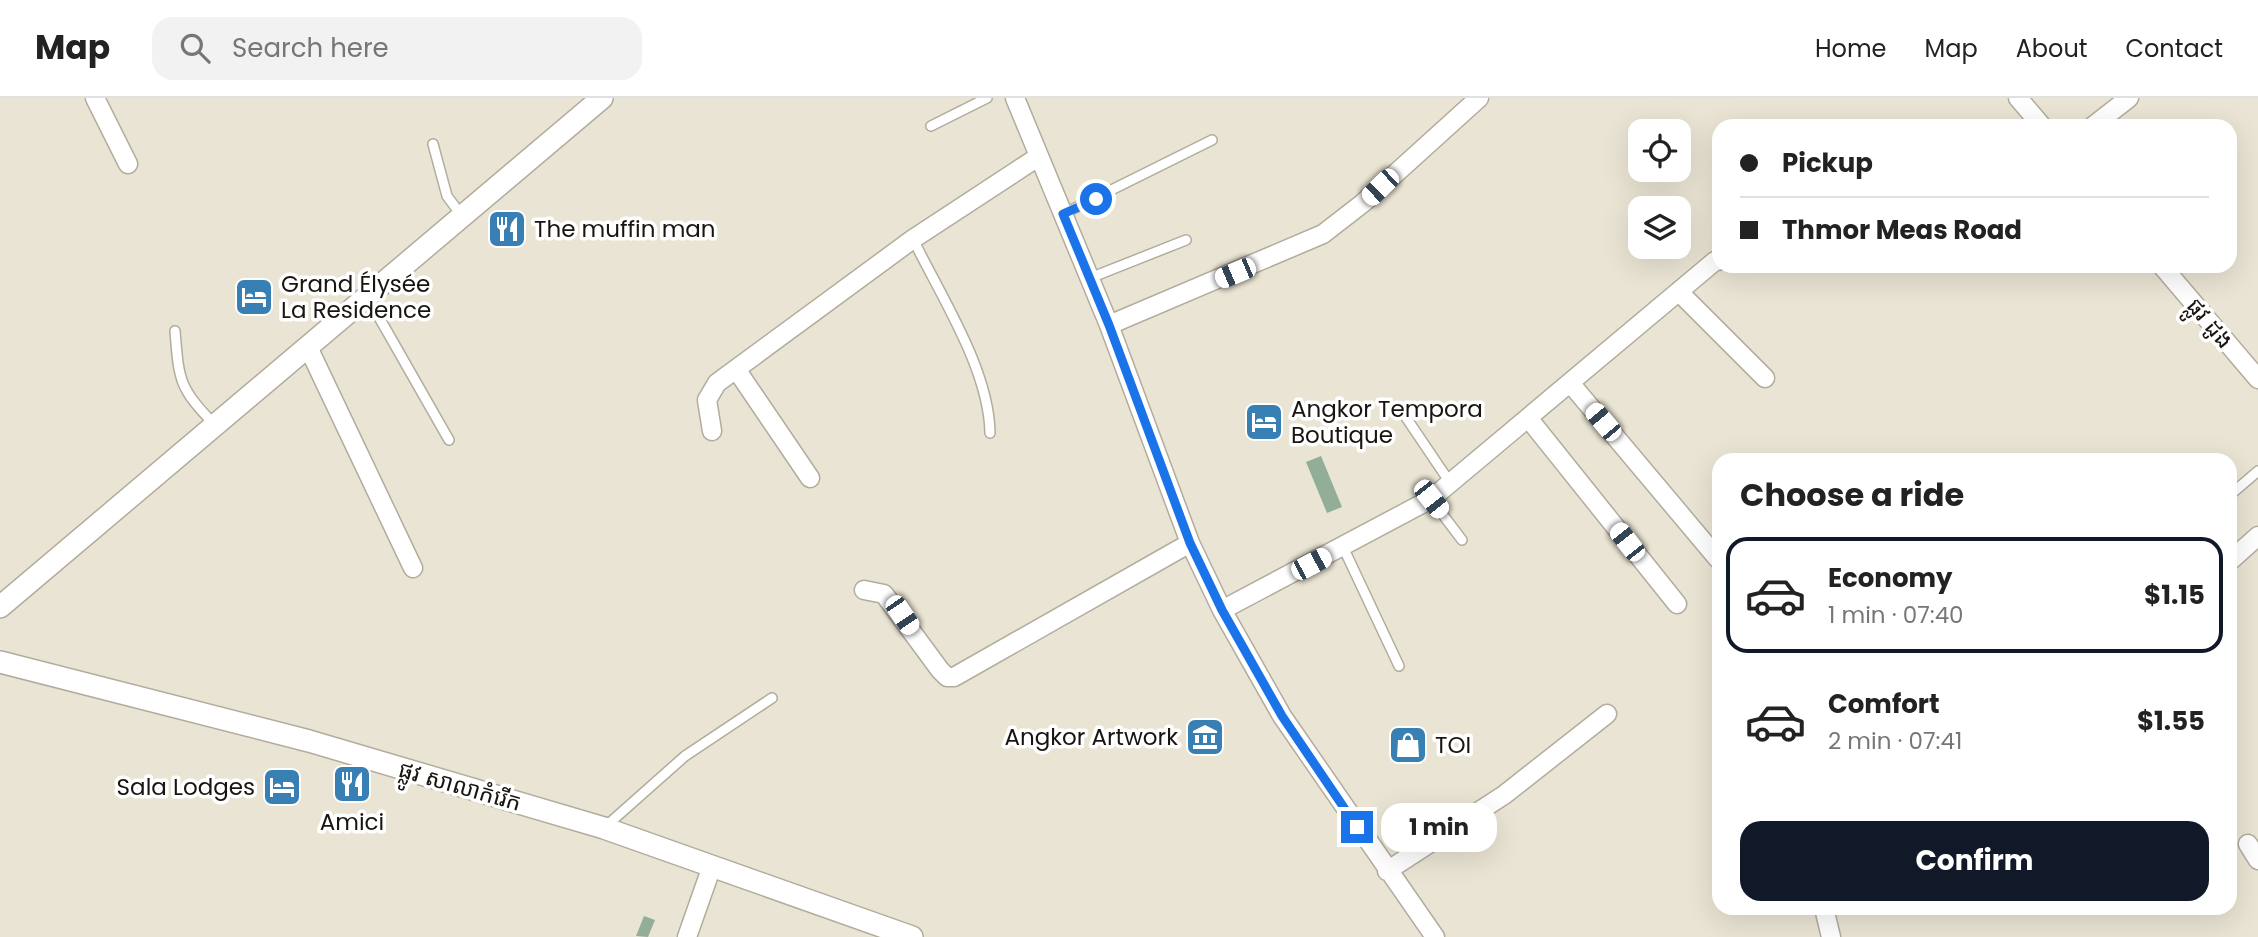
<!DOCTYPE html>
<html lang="en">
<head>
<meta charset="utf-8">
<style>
	body { margin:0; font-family:Poppins,"Noto Sans Khmer",sans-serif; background:#f2f2f2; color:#222; height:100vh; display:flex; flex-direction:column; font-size:26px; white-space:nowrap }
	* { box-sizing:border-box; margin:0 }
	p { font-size:23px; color:#767676 }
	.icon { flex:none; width:38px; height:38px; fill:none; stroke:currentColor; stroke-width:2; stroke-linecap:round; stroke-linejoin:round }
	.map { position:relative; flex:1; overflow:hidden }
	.drawer { position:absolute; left:1712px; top:355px; width:525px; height:462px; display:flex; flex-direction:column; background:#fff; border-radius:21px; box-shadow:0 7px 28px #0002 }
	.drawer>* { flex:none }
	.guide { position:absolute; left:1712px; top:21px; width:525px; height:154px; border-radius:21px; box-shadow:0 7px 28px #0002; display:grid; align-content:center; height:154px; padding:0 28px; background:#fff }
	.fabs { position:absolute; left:1628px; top:21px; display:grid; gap:14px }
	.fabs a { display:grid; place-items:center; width:63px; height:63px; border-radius:14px; background:#fff; box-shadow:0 7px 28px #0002; font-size:35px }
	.end { position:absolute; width:32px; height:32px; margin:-16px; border:9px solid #1a73e8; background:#fff; box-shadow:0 0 0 4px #fff }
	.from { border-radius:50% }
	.bubble { position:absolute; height:49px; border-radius:21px; background:#fff; box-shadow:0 7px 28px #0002; font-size:23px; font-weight:700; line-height:49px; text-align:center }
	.car { position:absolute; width:21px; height:42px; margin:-21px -10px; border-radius:9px; box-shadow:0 0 5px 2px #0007; background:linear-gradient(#fff 24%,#345 0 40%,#fff 0 76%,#345 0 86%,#fff 0) }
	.guide b { display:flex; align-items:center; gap:24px; height:66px; font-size:26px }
	.guide b+b { border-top:2px solid #e0e0e0 }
	.guide i { width:18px; height:18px; background:#222 }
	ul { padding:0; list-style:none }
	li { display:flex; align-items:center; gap:21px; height:116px; margin:0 14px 10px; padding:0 14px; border:4px solid transparent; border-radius:21px }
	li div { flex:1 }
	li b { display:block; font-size:26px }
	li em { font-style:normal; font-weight:700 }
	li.current { border-color:#111827 }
	li>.icon { width:63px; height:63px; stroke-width:1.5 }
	h2 { padding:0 28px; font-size:32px; line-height:84px }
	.primary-button { display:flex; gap:14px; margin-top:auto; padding:14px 28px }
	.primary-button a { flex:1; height:80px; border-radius:21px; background:#111827; color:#fff; font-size:28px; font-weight:700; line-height:80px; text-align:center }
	header { display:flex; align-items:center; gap:42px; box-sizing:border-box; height:98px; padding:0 35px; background:#fff; border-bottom:2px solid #e0e0e0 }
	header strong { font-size:33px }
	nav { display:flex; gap:38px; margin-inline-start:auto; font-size:24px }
	.search { width:490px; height:63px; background:#f2f2f2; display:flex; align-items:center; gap:18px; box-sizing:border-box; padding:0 24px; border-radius:21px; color:#767676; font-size:26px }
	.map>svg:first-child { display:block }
</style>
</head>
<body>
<header>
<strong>Map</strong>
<div class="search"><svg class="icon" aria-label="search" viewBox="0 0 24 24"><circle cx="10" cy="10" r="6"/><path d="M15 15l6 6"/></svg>Search here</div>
<nav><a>Home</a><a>Map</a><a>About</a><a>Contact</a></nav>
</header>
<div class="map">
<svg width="2258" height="839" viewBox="0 0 2258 839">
	<rect width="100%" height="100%" fill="#eae4d4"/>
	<!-- water -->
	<path fill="#93ae98" d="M1321 358 1342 409 1327 415 1306 364Z
		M644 818 655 822 648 839 636 838Z"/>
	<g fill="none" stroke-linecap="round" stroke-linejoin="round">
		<defs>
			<path id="service" d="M931 28 987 0
				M433 46 447 98 462 118
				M1063 116 1212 42
				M913 141C940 197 989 271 990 335
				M1090 180 1186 142
				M368 200 449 342
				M175 233C179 283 179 290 215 327
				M1401 312 1451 386
				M2230 397 2258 373
				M1431 401 1462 442
				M1343 449 1399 568
				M605 729 685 658 772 600"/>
			<path id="minor" d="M95 0 128 66
				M1015 0 1109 227 1190 445 1222 512 1282 618 1435 839
				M2018 0 2042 28
				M2093 28 2129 0
				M2162 168 2258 281
				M1679 194 1765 280
				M1109 227 1323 136 1363 105 1479 0
				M308 249 413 470
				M736 271 810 380
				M1571 286 1718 461
				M1529 321 1677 506
				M712 333 707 302 717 285 913 141 1038 59
				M2230 463 2258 438
				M864 492 884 496 940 572 947 579H954L1190 445
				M1222 512 1431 401 1715 163H1718
				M2248 746 2258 762
				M1387 773 1504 697 1607 616
				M1824 810 1831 839
				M687 839 712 768"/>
			<path id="tertiary" d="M0 509 602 0
				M0 564 309 643 604 730 912 839"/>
		</defs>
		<!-- service casing -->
		<use href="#service" stroke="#b2ac9d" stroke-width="12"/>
		<!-- minor casing -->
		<use href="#minor" stroke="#b2ac9d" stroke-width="21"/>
		<!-- tertiary casing -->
		<use href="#tertiary" stroke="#b2ac9d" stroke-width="24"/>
		<!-- service -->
		<use href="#service" stroke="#fff" stroke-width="9"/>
		<!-- minor -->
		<use href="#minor" stroke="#fff" stroke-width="18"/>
		<!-- tertiary -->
		<use href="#tertiary" stroke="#fff" stroke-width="21"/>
	</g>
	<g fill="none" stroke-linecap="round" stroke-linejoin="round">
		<!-- route -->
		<path stroke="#1a73e8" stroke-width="9" d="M1096 101 1063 116 1109 227 1190 445 1222 512 1282 618 1357 729"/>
	</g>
	<!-- icons -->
	<defs>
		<symbol id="restaurant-square" viewBox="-11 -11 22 22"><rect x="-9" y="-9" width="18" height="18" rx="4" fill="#3880b4" stroke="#fff"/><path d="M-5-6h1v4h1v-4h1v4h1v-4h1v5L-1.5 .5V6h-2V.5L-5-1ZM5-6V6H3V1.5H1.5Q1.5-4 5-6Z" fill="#fff"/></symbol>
		<symbol id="hotel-square" viewBox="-11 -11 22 22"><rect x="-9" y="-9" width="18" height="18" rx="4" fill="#3880b4" stroke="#fff"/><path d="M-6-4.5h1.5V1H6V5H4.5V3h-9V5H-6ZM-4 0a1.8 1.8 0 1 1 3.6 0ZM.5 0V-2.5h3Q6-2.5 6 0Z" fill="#fff"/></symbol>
		<symbol id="museum-square" viewBox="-11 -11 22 22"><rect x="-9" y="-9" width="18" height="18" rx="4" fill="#3880b4" stroke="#fff"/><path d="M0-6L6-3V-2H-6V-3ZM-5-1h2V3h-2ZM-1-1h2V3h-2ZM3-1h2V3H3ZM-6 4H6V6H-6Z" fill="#fff"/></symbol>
		<symbol id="shop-square" viewBox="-11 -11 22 22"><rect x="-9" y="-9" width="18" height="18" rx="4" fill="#3880b4" stroke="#fff"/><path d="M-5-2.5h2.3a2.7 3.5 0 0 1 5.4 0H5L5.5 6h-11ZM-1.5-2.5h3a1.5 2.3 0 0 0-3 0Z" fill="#fff"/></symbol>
	</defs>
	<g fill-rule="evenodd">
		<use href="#restaurant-square" x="485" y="109" width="44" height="44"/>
		<use href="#hotel-square" x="232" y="177" width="44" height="44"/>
		<use href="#hotel-square" x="1242" y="302" width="44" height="44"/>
		<use href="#museum-square" x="1183" y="617" width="44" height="44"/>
		<use href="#shop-square" x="1386" y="625" width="44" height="44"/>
		<use href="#restaurant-square" x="330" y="664" width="44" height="44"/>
		<use href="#hotel-square" x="260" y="667" width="44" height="44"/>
	</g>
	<g text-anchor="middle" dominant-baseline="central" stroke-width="7" stroke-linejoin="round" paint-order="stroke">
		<!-- poi labels -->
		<g font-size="23" fill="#181510" stroke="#fff" text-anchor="start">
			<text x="534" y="131">The muffin man</text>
			<text x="281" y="186">Grand Élysée<tspan x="281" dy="26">La Residence</tspan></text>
			<text x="1291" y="311">Angkor Tempora<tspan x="1291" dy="26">Boutique</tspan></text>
			<text x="1178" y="639" text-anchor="end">Angkor Artwork</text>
			<text x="1435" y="647">TOI</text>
			<text x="255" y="689" text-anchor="end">Sala Lodges</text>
			<text x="352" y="724" text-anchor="middle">Amici</text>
		</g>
		<!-- street labels -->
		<g font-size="23" fill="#181510" stroke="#fff">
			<text transform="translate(2210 225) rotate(50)">ផ្លូវ ដូង</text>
			<text transform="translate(460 688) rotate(16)">ផ្លូវ សាលាកំរើក</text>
		</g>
	</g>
</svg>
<div class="fabs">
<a><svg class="icon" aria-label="locate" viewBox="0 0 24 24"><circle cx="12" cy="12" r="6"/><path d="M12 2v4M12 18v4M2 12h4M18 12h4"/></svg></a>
<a><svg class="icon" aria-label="layers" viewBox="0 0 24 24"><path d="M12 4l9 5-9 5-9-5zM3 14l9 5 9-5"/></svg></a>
</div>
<i class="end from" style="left:1096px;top:101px"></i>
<i class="end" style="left:1357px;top:729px"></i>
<div class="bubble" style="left:1381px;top:705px;width:116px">1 min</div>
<i class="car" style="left:1380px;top:89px;rotate:226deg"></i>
<i class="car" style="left:1235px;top:175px;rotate:247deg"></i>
<i class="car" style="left:1603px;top:324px;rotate:320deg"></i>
<i class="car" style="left:1431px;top:401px;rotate:142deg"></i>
<i class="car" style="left:1627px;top:444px;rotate:322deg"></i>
<i class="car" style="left:1311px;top:466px;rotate:62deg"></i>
<i class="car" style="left:902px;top:517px;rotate:146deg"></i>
<div class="guide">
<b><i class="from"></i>Pickup</b>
<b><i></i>Thmor Meas Road</b>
</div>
<section class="drawer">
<h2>Choose a ride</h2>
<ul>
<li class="current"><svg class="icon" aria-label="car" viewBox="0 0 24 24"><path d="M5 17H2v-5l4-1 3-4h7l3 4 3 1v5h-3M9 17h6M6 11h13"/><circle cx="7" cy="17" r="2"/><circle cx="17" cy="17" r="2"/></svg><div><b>Economy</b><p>1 min · 07:40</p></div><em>$1.15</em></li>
<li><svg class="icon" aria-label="car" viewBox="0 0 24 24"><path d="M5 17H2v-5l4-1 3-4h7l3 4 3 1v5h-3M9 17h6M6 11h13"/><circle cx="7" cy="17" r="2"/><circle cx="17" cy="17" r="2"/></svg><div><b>Comfort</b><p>2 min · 07:41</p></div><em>$1.55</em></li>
</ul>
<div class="primary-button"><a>Confirm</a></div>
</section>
</div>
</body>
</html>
